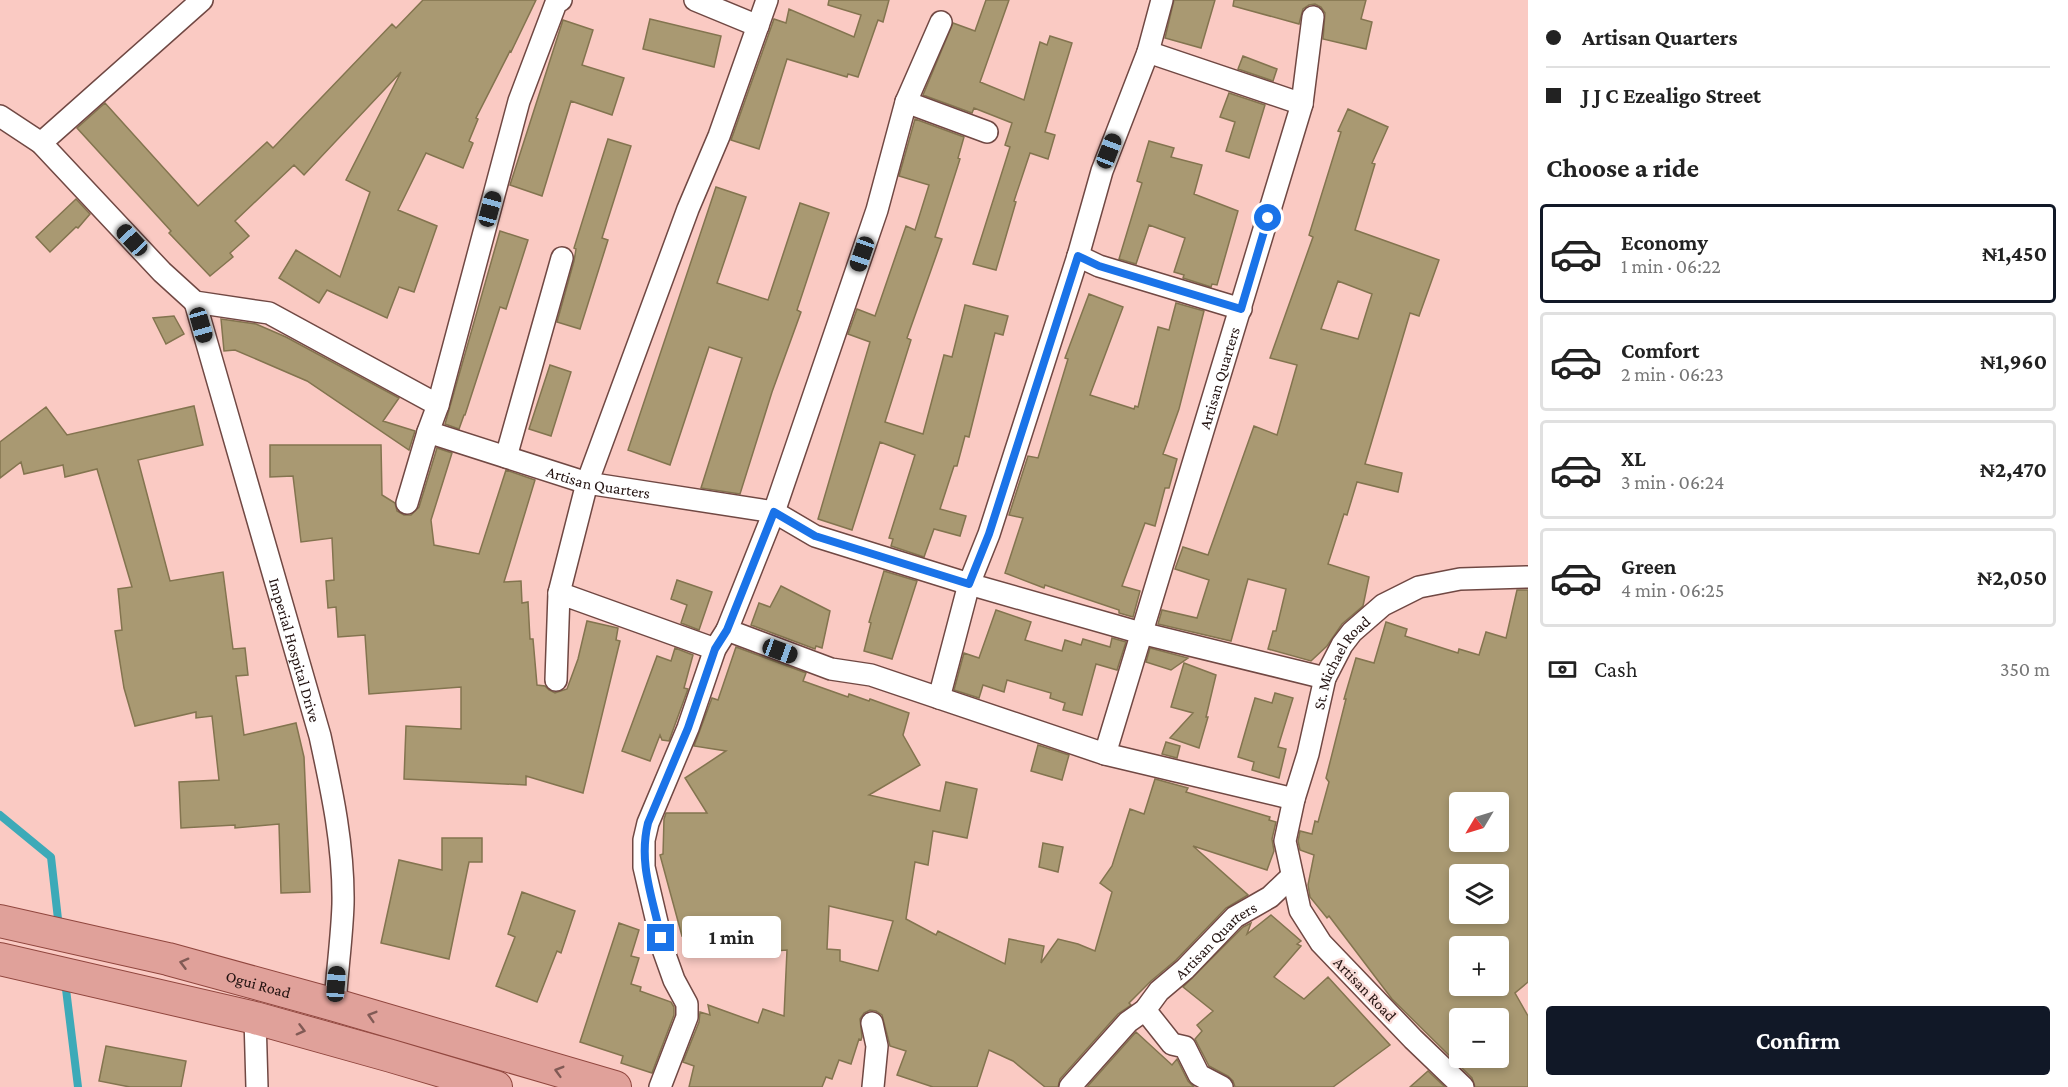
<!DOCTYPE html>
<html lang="en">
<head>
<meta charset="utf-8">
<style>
	body { margin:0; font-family:"Crimson Pro",serif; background:#f2f2f2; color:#222; height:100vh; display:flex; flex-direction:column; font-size:22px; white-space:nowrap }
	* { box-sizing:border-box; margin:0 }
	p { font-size:20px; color:#767676 }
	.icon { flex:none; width:33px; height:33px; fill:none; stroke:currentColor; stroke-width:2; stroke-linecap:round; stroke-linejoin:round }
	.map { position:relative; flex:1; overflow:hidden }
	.side { display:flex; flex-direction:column; background:#fff; width:540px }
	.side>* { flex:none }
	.top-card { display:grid; align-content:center; height:132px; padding:0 18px; background:#fff }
	.needle { width:39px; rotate:232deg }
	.fabs { position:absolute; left:1449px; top:792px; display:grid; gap:12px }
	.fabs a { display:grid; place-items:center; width:60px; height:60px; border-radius:6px; background:#fff; box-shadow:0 3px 9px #0003; font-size:30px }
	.end { position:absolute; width:27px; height:27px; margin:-14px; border:8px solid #1a73e8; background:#fff; box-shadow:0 0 0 3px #fff }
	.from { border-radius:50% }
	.bubble { position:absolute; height:42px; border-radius:6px; background:#fff; box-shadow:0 3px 9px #0003; font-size:20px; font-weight:700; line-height:42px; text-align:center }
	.car { position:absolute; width:18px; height:36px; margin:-18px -9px; border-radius:8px; box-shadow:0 0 4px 2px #0007; background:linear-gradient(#222 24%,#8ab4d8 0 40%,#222 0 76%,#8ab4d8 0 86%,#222 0) }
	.top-card b { display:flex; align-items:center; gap:21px; height:57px; font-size:22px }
	.top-card b+b { border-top:2px solid #e0e0e0 }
	.top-card i { width:15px; height:15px; background:#222 }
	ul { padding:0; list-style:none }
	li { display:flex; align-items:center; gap:18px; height:99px; margin:0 12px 9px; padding:0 6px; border:3px solid #e0e0e0; border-radius:6px }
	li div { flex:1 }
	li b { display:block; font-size:22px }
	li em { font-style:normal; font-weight:700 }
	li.on { border-color:#111827 }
	li>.icon { width:54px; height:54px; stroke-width:1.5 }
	h2 { padding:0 18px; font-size:27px; line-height:72px }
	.pay { display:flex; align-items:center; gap:15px; height:66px; padding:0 18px; font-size:22px }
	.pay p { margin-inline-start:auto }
	.primary-button { display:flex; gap:12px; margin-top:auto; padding:12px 18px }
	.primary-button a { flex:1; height:69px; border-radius:6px; background:#111827; color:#fff; font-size:24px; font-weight:700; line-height:69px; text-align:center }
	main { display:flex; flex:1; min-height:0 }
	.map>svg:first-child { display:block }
</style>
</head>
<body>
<main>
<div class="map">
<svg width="1528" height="1087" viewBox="0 0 1528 1087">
	<rect width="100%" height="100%" fill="#facac3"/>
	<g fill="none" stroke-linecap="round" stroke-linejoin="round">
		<!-- stream -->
		<path stroke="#3daab8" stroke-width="8" d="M0 815 51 857 59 928
			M65 981 78 1087"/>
	</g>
	<!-- building -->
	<path fill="#a99972" stroke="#83744f" stroke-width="1.5" fill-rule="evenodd" d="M423 0H536L511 52 510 51 476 118 478 119 469 141 473 143 463 168 426 153 398 210 437 226 414 292 399 287 387 318 327 290 319 303 279 278 296 250 340 277 370 192 346 180 401 72 304 175 294 165 235 221 249 236 230 253 233 257 210 276 169 233 171 231 77 128 105 103 198 206 267 142 273 148 392 24 396 28Z
		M829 0H889L883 22 878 20 858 77 848 74 847 77 787 59 759 149 731 140 774 19 786 23 789 9 854 37 861 15 828 5Z
		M986 0H1009L980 82 1024 100 1040 42 1047 45 1050 36 1072 43 1045 132 1055 135 1048 159 1030 153 1014 201 1016 202 996 270 973 264 1010 147 1005 145 1012 123 974 108 972 113 923 95 953 23 975 31Z
		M1174 0H1215L1201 48 1165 38Z
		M1234 0H1366L1361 19 1372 22 1366 49 1323 39 1325 13 1321 7 1315 4 1309 5 1303 9 1299 24 1233 6Z
		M650 19 721 36 714 67 643 49Z
		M563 20 593 30 582 65 624 78 612 115 571 101 542 196 510 185Z
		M1243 56 1277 69 1273 81 1238 69Z
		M1229 93 1265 105 1249 158 1226 151 1235 122 1220 117Z
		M1348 109 1388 127 1372 163 1375 164 1355 230 1439 260 1419 316 1410 313 1365 464 1402 473 1398 492 1357 482 1347 515 1344 514 1328 564 1369 577 1363 606 1342 624 1327 646 1311 661 1268 649 1273 631H1276L1286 589 1248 579 1231 641 1158 624 1162 610 1197 618 1209 580 1175 569 1183 547 1208 555 1254 426 1277 435 1297 365 1270 358 1313 237 1309 235 1341 132 1338 131ZM1338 281 1372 294 1358 339 1321 329Z
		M915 119 964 137 958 158 960 159 935 237 942 239 907 338 911 340 885 422 923 434 944 355 952 357 965 305 1008 316 1003 335 995 333 969 437 965 436 957 466H954L940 509 966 516 960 536 934 529 924 557 891 546 893 539 889 538 915 455 880 442 852 530 818 519 870 342 848 334 857 309 875 316 906 226 915 230 929 185 899 176Z
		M608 139 631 146 602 238 608 240 580 329 557 322 574 261 576 249 574 248Z
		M1149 141 1174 148 1171 157 1202 165 1194 194 1238 211 1217 285 1212 284 1211 287 1183 278 1184 275 1174 272 1185 238 1149 225 1136 264 1119 259 1142 183 1137 181Z
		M716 187 746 197 717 283 768 300 800 203 829 213 797 310 801 312 772 392 740 494 701 488 742 358 709 347 670 465 628 450Z
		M76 199 90 214 78 228 76 227 50 252 36 237Z
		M500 231 528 240 506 309 500 307 465 415H464L459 429 445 424Z
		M1089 294 1123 307 1090 395 1134 409 1135 406 1138 407 1158 327 1169 330 1176 303 1204 311 1179 409 1163 454 1177 459 1169 488H1165L1155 526 1145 523 1122 586 1140 591 1133 617 1119 613V610L1045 585 1044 588 1005 573 1023 518 1009 515 1028 456 1038 458 1068 359 1065 358Z
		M174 316 184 334 166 344 153 318Z
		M221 319 256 324 286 337 399 398 383 421 415 431 409 450 307 381 235 350 224 351Z
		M550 365 571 372 551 436 529 429Z
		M194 406 203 445 138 460 170 581 223 572 233 649 245 648 248 675 236 676 244 735 296 723 304 757 310 892 281 893 279 824 235 828V825L181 828 179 782 219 780 212 716 196 718V712L135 726 124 688 115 631 122 630 118 589 132 587 97 469 65 477 63 465 24 474 21 462 0 478V442L46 407 67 435Z
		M270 445H381L382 495 395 503 397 511 404 515H411L419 507 437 448 452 453 431 520 434 545 479 554 506 470 535 480 504 582 521 581 522 603 528 602 530 639H533L537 685 545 686 549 690 555 693 567 689 578 659 587 621 618 628 616 640 620 641 583 793 526 776V785L404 779 406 726 461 729V687L369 694 365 635 338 637 336 607 328 608 326 581 334 580 332 538 301 542 293 476 270 477Z
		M884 571 917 581 892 659 864 651 871 623 869 622Z
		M677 580 712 592 699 630 681 623 687 605 671 599Z
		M781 586 830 611 822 648 816 646 815 649 751 625 759 603 770 607Z
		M1517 590H1528V982L1515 993 1528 1016V1087H1475L1472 1078 1392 999 1329 916 1327 918 1310 897 1308 885 1314 855 1300 850 1298 841 1300 831 1312 834 1315 821 1318 822 1329 782 1326 778 1346 699H1344L1356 658 1374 663 1386 622 1407 629 1405 636 1458 653 1459 649 1479 655 1486 632 1506 638ZM1460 802H1498V842H1460ZM1460 874H1498V914H1455L1460 896ZM1460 946H1498V986H1460ZM1460 1018H1498V1058H1460Z
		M996 610 1031 622 1025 640 1062 651 1065 640 1081 645 1083 639 1110 647 1112 638 1126 642 1117 670 1096 664 1082 715 1063 710 1065 703 1050 698 1051 693 1007 680 1004 692 983 685 979 698 954 690 964 653 979 658Z
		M736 647 806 673 803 681 848 697 849 694 869 701 870 699 909 713 903 735 920 765 869 795 940 811 946 782 977 789 967 838 933 831 928 865 915 862 906 919 936 935 938 931 1005 964 1009 939 1044 946 1041 963 1058 939 1078 944 1095 951 1112 892 1100 883 1112 866 1130 809 1144 814 1155 779 1188 788 1186 792 1270 817 1269 820 1276 822 1272 839 1274 851 1267 870 1193 846 1248 895 1226 908 1176 960 1151 981 1129 1003 1131 1005 1118 1014 1060 1079 1058 1087H1045L1013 1061 989 1050 977 1087H933L897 1075 906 1051 890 1046 882 1015 876 1011 870 1010 864 1013 860 1019 862 1037 861 1040 859 1039 851 1064 839 1060 832 1079 826 1077 822 1087H689L694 1066 683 1062 699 1022 700 1012 710 1015 708 1005 758 1023 763 1009 784 1016 787 950 711 956 713 928 682 936 660 855 663 854 664 819 666 813H707L685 778 726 751 694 746 712 698 718 700ZM829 906 893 921 878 971 840 961V950L827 949Z
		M675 648 693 655 684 688 688 689 669 741 662 740 660 735 650 761 622 751 657 656 671 661Z
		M1150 648 1188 658 1171 670 1146 662Z
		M1184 663 1216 675 1206 717H1208L1199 748 1170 738 1193 713 1171 707Z
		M1275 693 1293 698 1278 747 1286 749 1279 778 1252 770 1254 762 1238 757 1255 698 1272 703Z
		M1166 742 1180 746 1177 758 1162 754Z
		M1038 745 1069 755 1062 780 1031 771Z
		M442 838H482V862H469L449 959 381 943 399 860 442 870Z
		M1043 843 1063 847 1058 872 1039 867Z
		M522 892 575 911 561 953 557 951 537 1002 496 986 515 937 508 934Z
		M1271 915 1301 941 1297 944 1301 946 1274 977 1304 999 1328 977 1390 1045 1333 1087H1235L1233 1081 1228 1076 1209 1066 1195 1039 1202 1031 1197 1025 1213 1011 1183 987 1243 927 1251 923 1247 934Z
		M619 923 639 930 631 956 639 958 631 984 641 987 640 991 671 1002 674 1007V1015L652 1073 621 1063 623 1056 580 1042Z
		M1136 1032 1172 1065 1177 1059 1188 1081 1194 1087H1087Z
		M106 1046 186 1061 181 1087H130L99 1081Z
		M1428 1071 1445 1087H1410Z"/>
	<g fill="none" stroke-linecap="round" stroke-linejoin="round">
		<defs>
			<g id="minor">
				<path d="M695 0 758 26"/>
				<path d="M941 22 906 102 877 210 774 512 727 630 831 669 871 675 1105 754 1294 799"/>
				<path d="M1148 52 1302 104"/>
				<path d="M906 102 987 132"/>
				<path d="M0 116 41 143 162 272 195 302 269 313 438 405"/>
				<path d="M41 143 202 0"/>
				<path d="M1078 256 1099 266 1241 309"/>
				<path id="s1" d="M195 302 320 736C332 791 344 847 343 904 342 937 337 971 335 1005"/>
				<path id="s2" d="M428 432 587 483 774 512 815 536 969 584 1141 633 1325 678"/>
				<path d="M506 457 562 258"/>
				<path d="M407 503 428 432 438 405 519 101 556 3 561 0"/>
				<path d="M559 593 587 483 688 209 719 136 767 0"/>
				<path d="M556 680 559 593 715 649"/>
				<path d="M939 698 969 584 989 534 1078 256 1102 171 1148 52 1162 0"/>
				<path id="s3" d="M1105 754 1302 104 1313 17"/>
				<path d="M1145 1010 1172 1044 1185 1047 1199 1075 1222 1087"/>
				<path d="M255 1018 257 1087"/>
				<path d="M872 1023 877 1046 873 1087"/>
				<path d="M660 1087 687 1017V1004L674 980 664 952 644 867V840L648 823 688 728 715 649 727 630"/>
				<path id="s4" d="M1070 1087 1128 1022 1145 1010 1159 991 1185 969 1235 917 1270 897 1292 876"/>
				<path id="s5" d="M1463 1087 1413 1039 1321 943 1300 910 1285 841 1294 799 1308 754 1325 678 1342 645 1352 632 1383 605 1419 587 1460 579 1528 577"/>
			</g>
			<g id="primary">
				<path id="s6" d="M0 921 168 959 335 1005 615 1087"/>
				<path d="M0 959 255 1018 391 1056 496 1087"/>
			</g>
		</defs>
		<!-- minor casing -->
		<use href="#minor" stroke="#704843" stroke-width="24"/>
		<!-- primary casing -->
		<use href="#primary" stroke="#90463e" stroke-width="34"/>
		<!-- minor -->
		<use href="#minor" stroke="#fff" stroke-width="21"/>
		<!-- primary -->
		<use href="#primary" stroke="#e0a19a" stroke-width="32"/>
	</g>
	<!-- one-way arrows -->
	<defs><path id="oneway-chevron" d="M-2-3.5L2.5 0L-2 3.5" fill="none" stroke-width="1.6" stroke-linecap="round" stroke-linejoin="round" transform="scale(1.5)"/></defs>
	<g stroke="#815a55">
		<use href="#oneway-chevron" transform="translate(184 963) rotate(-165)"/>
		<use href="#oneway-chevron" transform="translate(372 1016) rotate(-163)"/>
		<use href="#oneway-chevron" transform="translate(301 1030) rotate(15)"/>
		<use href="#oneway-chevron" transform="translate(559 1071) rotate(-164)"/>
	</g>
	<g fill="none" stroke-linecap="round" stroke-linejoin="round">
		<!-- route -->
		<path stroke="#1a73e8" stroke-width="8" d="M661 938C653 898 638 864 648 823L688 728 715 649 727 630 774 512 815 536 969 584 989 534 1078 256 1099 266 1241 309 1268 218"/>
	</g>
	<g text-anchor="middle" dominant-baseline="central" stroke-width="5" stroke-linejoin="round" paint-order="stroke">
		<!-- street labels -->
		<g font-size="16" fill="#221210" stroke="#fadcd8">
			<text stroke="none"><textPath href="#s3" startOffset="393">Artisan Quarters</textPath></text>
			<text stroke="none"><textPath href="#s2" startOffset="178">Artisan Quarters</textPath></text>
			<text stroke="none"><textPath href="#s1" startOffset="362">Imperial Hospital Drive</textPath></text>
			<text stroke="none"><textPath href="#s5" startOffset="501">St. Michael Road</textPath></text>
			<text stroke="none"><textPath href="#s4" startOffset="208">Artisan Quarters</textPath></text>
			<text stroke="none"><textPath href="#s6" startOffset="266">Ogui Road</textPath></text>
			<text transform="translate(1365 989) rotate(46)">Artisan Road</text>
		</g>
	</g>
</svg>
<div class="fabs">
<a><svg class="needle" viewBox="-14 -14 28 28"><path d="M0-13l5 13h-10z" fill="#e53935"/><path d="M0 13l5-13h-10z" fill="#767676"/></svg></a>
<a><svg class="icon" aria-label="layers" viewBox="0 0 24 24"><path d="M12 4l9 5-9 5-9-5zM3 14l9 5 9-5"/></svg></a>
<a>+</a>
<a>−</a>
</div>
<i class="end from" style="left:1268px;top:218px"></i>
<i class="end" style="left:661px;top:938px"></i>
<div class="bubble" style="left:682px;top:916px;width:99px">1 min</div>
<i class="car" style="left:1109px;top:151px;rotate:21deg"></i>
<i class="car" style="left:490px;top:209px;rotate:15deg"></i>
<i class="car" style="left:132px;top:240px;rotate:317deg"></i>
<i class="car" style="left:862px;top:254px;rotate:199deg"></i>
<i class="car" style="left:201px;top:325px;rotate:164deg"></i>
<i class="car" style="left:780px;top:651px;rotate:110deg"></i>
<i class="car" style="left:336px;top:984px;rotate:4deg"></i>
</div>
<section class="side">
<div class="top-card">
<b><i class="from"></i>Artisan Quarters</b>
<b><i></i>J J C Ezealigo Street</b>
</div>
<h2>Choose a ride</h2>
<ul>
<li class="on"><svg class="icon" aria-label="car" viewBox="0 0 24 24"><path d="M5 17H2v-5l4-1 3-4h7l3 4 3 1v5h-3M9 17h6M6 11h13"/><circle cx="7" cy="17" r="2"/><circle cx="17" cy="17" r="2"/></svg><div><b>Economy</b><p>1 min · 06:22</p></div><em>₦1,450</em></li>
<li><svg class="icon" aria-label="car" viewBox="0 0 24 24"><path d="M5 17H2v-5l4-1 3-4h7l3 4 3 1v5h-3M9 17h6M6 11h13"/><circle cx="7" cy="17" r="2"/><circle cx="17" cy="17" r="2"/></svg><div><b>Comfort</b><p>2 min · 06:23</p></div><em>₦1,960</em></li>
<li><svg class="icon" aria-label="car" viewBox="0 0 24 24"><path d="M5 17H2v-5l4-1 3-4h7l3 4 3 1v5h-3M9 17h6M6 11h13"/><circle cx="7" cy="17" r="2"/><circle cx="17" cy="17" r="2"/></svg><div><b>XL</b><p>3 min · 06:24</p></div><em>₦2,470</em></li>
<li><svg class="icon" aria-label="car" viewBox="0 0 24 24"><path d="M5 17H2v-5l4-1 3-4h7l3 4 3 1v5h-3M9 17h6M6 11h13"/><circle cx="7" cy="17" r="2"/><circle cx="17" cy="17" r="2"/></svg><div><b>Green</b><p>4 min · 06:25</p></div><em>₦2,050</em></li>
</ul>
<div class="pay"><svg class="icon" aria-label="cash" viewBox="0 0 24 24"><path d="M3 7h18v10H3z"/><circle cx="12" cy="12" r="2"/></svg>Cash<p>350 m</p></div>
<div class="primary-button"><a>Confirm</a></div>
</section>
</main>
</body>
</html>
